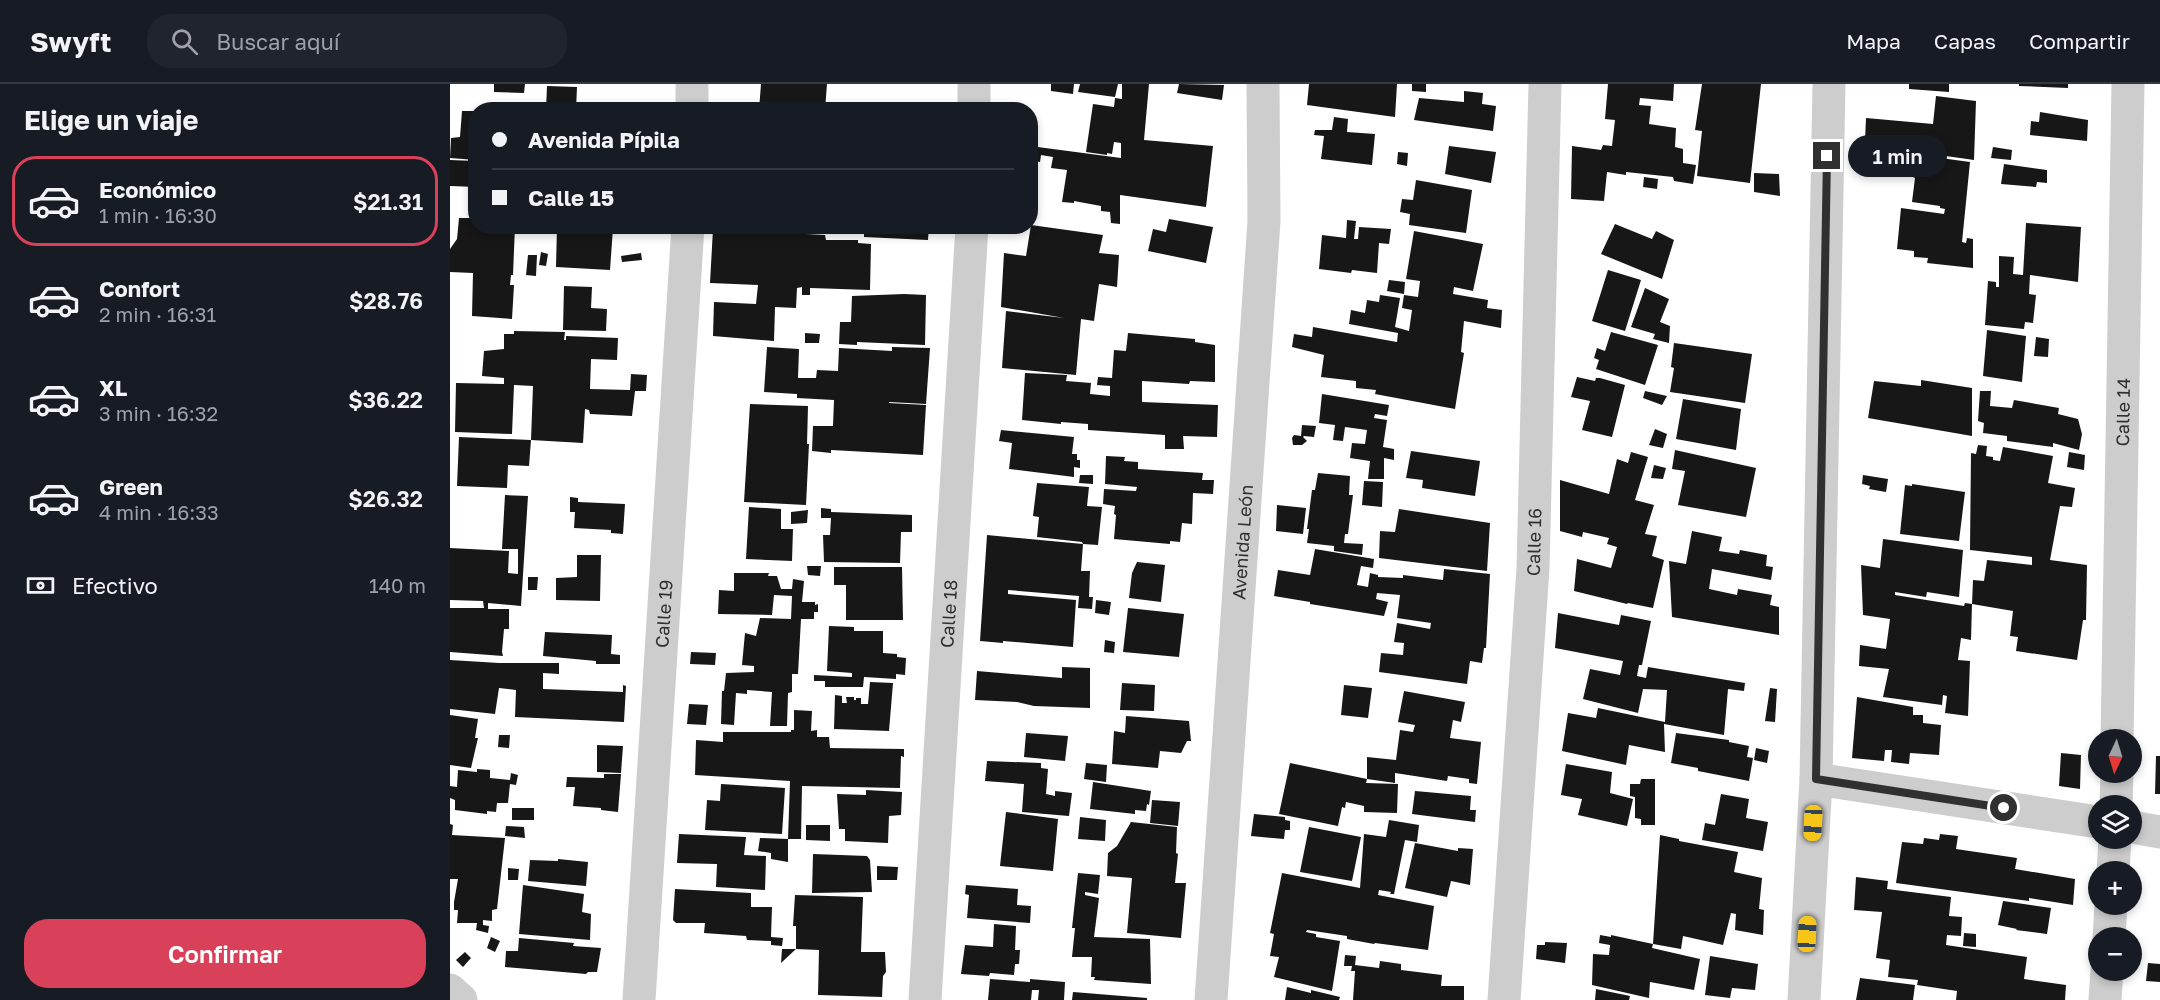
<!DOCTYPE html>
<html lang="es">
<head>
<meta charset="utf-8">
<style>
	body { margin:0; font-family:"Golos Text",sans-serif; background:#20242c; color:#f1f3f6; height:100vh; display:flex; flex-direction:column; font-size:22px; white-space:nowrap }
	* { box-sizing:border-box; margin:0 }
	p { font-size:20px; color:#9ea1a6 }
	.icon { flex:none; width:33px; height:33px; fill:none; stroke:currentColor; stroke-width:2; stroke-linecap:round; stroke-linejoin:round }
	.map { position:relative; flex:1; overflow:hidden }
	.side { display:flex; flex-direction:column; background:#171b24; width:450px }
	.side>* { flex:none }
	.top-card { position:absolute; left:18px; top:18px; width:570px; height:132px; border-radius:24px; box-shadow:0 3px 9px #0003; display:grid; align-content:center; height:132px; padding:0 24px; background:#171b24 }
	.needle { width:39px; rotate:184deg }
	.buttons { position:absolute; left:1638px; top:645px; display:grid; gap:12px }
	.buttons a { display:grid; place-items:center; width:54px; height:54px; border-radius:50%; background:#171b24; box-shadow:0 3px 9px #0003; font-size:30px }
	.end { position:absolute; width:27px; height:27px; margin:-14px; border:8px solid #303030; background:#fff; box-shadow:0 0 0 3px #fff }
	.from { border-radius:50% }
	.bubble { position:absolute; height:42px; border-radius:21px; background:#171b24; box-shadow:0 3px 9px #0003; font-size:20px; font-weight:600; line-height:42px; text-align:center }
	.car { position:absolute; width:18px; height:36px; margin:-18px -9px; border-radius:8px; box-shadow:0 0 4px 2px #0007; background:linear-gradient(#f5c518 24%,#345 0 40%,#f5c518 0 76%,#345 0 86%,#f5c518 0) }
	.top-card b { display:flex; align-items:center; gap:21px; height:57px; font-size:22px }
	.top-card b+b { border-top:2px solid #363941 }
	.top-card i { width:15px; height:15px; background:#f1f3f6 }
	ul { padding:0; list-style:none }
	li { display:flex; align-items:center; gap:18px; height:90px; margin:0 12px 9px; padding:0 12px; border:3px solid transparent; border-radius:24px }
	li div { flex:1 }
	li b { display:block; font-size:22px }
	li em { font-style:normal; font-weight:600 }
	li.selected { border-color:#d9415b }
	li>.icon { width:54px; height:54px; stroke-width:1.5 }
	h2 { padding:0 24px; font-size:27px; line-height:72px }
	.pay { display:flex; align-items:center; gap:15px; height:66px; padding:0 24px; font-size:22px }
	.pay p { margin-inline-start:auto }
	.button { display:flex; gap:12px; margin-top:auto; padding:12px 24px }
	.button a { flex:1; height:69px; border-radius:24px; background:#d9415b; color:#fff; font-size:24px; font-weight:600; line-height:69px; text-align:center }
	header { display:flex; align-items:center; gap:36px; box-sizing:border-box; height:84px; padding:0 30px; background:#171b24; border-bottom:2px solid #363941 }
	header strong { font-size:28px }
	nav { display:flex; gap:33px; margin-inline-start:auto; font-size:21px }
	.search { width:420px; height:54px; background:#20242c; display:flex; align-items:center; gap:15px; box-sizing:border-box; padding:0 21px; border-radius:24px; color:#9ea1a6; font-size:22px }
	main { display:flex; flex:1; min-height:0 }
	.map>svg:first-child { display:block }
</style>
</head>
<body>
<header>
<strong>Swyft</strong>
<div class="search"><svg class="icon" aria-label="search" viewBox="0 0 24 24"><circle cx="10" cy="10" r="6"/><path d="M15 15l6 6"/></svg>Buscar aquí</div>
<nav><a>Mapa</a><a>Capas</a><a>Compartir</a></nav>
</header>
<main>
<section class="side">
<h2>Elige un viaje</h2>
<ul>
<li class="selected"><svg class="icon" aria-label="car" viewBox="0 0 24 24"><path d="M5 17H2v-5l4-1 3-4h7l3 4 3 1v5h-3M9 17h6M6 11h13"/><circle cx="7" cy="17" r="2"/><circle cx="17" cy="17" r="2"/></svg><div><b>Económico</b><p>1 min · 16:30</p></div><em>$21.31</em></li>
<li><svg class="icon" aria-label="car" viewBox="0 0 24 24"><path d="M5 17H2v-5l4-1 3-4h7l3 4 3 1v5h-3M9 17h6M6 11h13"/><circle cx="7" cy="17" r="2"/><circle cx="17" cy="17" r="2"/></svg><div><b>Confort</b><p>2 min · 16:31</p></div><em>$28.76</em></li>
<li><svg class="icon" aria-label="car" viewBox="0 0 24 24"><path d="M5 17H2v-5l4-1 3-4h7l3 4 3 1v5h-3M9 17h6M6 11h13"/><circle cx="7" cy="17" r="2"/><circle cx="17" cy="17" r="2"/></svg><div><b>XL</b><p>3 min · 16:32</p></div><em>$36.22</em></li>
<li><svg class="icon" aria-label="car" viewBox="0 0 24 24"><path d="M5 17H2v-5l4-1 3-4h7l3 4 3 1v5h-3M9 17h6M6 11h13"/><circle cx="7" cy="17" r="2"/><circle cx="17" cy="17" r="2"/></svg><div><b>Green</b><p>4 min · 16:33</p></div><em>$26.32</em></li>
</ul>
<div class="pay"><svg class="icon" aria-label="cash" viewBox="0 0 24 24"><path d="M3 7h18v10H3z"/><circle cx="12" cy="12" r="2"/></svg>Efectivo<p>140 m</p></div>
<div class="button"><a>Confirmar</a></div>
</section>
<div class="map">
<svg width="1710" height="916" viewBox="0 0 1710 916">
	<rect width="100%" height="100%" fill="#fff"/>
	<!-- building -->
	<path fill="#171717" d="M44 0H75L74 9 44 8Z
		M311 0H377L375 26H309Z
		M601 0H624L623 10 601 7Z
		M630 0H668L665 13 628 8Z
		M672 0H699L694 56 763 62 756 123 670 111V140L661 139 660 128 651 127V122L624 117V119L612 118 617 86 601 84 603 73 591 71 590 78 580 76V62L671 74V59L664 58 662 70 657 69V71L636 68 643 20 664 23 665 14 672 15Z
		M729 0 774 1 772 16 727 9Z
		M859 0H947L945 33 857 21Z
		M962 0H976V8L962 7Z
		M1158 0H1224L1223 17 1190 14 1189 21 1201 22 1199 40 1226 44 1225 63 1233 65V79L1246 81 1243 100 1224 97 1223 93 1176 88V91L1157 88 1154 117 1121 115 1122 62 1151 66 1153 61 1162 62 1165 36 1155 35Z
		M1252 0H1311L1300 99 1247 92 1252 47 1245 46Z
		M1459 0H1499V8L1459 5Z
		M1569 0H1618V4L1569 2Z
		M97 2 127 3 126 26H96Z
		M1014 7 1033 9 1032 20 1046 22 1043 47 964 36 969 14 1014 18Z
		M1486 12 1526 17 1524 76 1426 62 1423 81 1414 80 1416 34 1483 40Z
		M12 27H26V76L0 74 1 54 10 53Z
		M1590 28 1638 36 1637 57 1580 51 1581 37 1589 38Z
		M884 33 898 35 897 48 925 50 922 81 871 75 874 52 864 51 865 46H882Z
		M999 62 1046 68 1041 99 995 90Z
		M1543 63 1562 66 1561 76 1541 74Z
		M948 68 958 69 957 82 947 80Z
		M1468 71 1520 78 1512 158 1516 159 1517 154 1523 155V184L1477 179 1478 174 1464 173V167L1447 165 1451 124 1494 130 1495 125 1490 124V122L1462 118 1465 94 1454 89 1455 75 1468 76Z
		M0 76 26 77V103L0 102Z
		M1554 80 1597 86V99L1587 98 1586 103 1551 100Z
		M1304 89 1329 90 1330 112 1304 108Z
		M1194 93 1208 95 1207 105 1193 103Z
		M966 96 1022 106 1016 149 959 141 960 130 950 128 952 115 963 116Z
		M9 134H26V142H65L63 191H61L60 201H64L62 235 22 232 23 189 0 188V165L7 155Z
		M719 135 763 143 756 179 698 167 703 145 716 148Z
		M897 136 906 137 904 155H908L909 143 941 145 939 160 929 159 927 189 902 186 901 189 869 185 872 151 896 154Z
		M1576 139 1631 143 1628 198 1580 191 1579 210 1586 211 1583 239 1575 238 1574 245 1535 241 1538 197 1546 198V203H1549V172L1564 173 1563 190 1573 191Z
		M1165 140 1202 155 1206 147 1224 156 1212 195 1151 170Z
		M581 141 653 151 649 169 669 171 667 203 649 200 644 237 631 235 626 291 552 284 556 227 614 234 551 223 554 169 576 172Z
		M107 142 163 144 160 186 106 183Z
		M404 142H479L478 156 414 153V150L403 149Z
		M263 145 375 151 376 156H408V159L421 160 420 206 360 204V211H352V203L347 204 346 224 325 223 324 257 263 252 264 218 306 220 308 201 260 199Z
		M964 147 1033 160 1023 207 1004 203 1003 210 1038 216 1037 224 1052 226 1051 244 1014 237 1011 268 1014 269 1005 325 925 310 926 306 906 304V297L871 293 874 271 842 263 844 250 862 253 863 243 947 258 948 249 899 240 901 226 915 229 917 216 929 218 930 211 950 214 945 243 959 247 962 226 952 224 954 211 968 213 970 197 956 195Z
		M91 168 98 170 96 182 89 181Z
		M191 169 192 176 172 178 171 172Z
		M78 171H87L86 192 76 191Z
		M1158 186 1191 196 1175 247 1142 237Z
		M939 196 955 198 954 210 937 207Z
		M114 202 142 203 141 224 157 225 156 247 113 246Z
		M1195 204 1219 215 1210 238 1220 242 1219 259 1203 255 1205 250 1181 243Z
		M454 210 476 211 475 261 407 258V261L389 260 390 238H401L402 212Z
		M1537 246 1576 252 1572 298 1533 292Z
		M64 247 115 248 114 256H116V252L168 254 167 276 141 275 140 305 180 306 181 290 197 291 196 307H185L182 332 140 330 139 326 135 325 133 359 81 356 83 302 64 301 62 350 5 348 6 299 54 300V294L32 292 34 267 54 265V250H64Z
		M1161 248 1208 261 1195 301 1146 285 1149 276 1144 274 1147 264 1155 267Z
		M355 249 370 250 369 259H355Z
		M678 249 745 255V258L765 261V298L740 297 739 300 692 297V318L768 321 767 353 733 352 734 365H715V351L638 346V340L611 338V340L572 336 575 289 617 291 616 297 641 299 640 310 660 312V302L647 301 648 293 662 294 664 266 676 267Z
		M1586 253 1599 255 1598 273 1584 272Z
		M1224 259 1302 270 1295 319 1220 308 1224 284 1221 283Z
		M317 263 349 265 348 294H366L367 286 388 287 389 264 442 267V263L480 264 476 320 439 318V319L476 321 473 371 381 366V369L362 367 363 342H383L384 316 347 314V310L314 308Z
		M1127 293 1145 297 1146 294H1150L1175 301 1162 353 1132 346 1140 317 1121 313Z
		M1471 296 1522 304V352L1418 334 1424 297 1471 302Z
		M1195 307 1217 312 1212 321 1193 314Z
		M1530 307H1541L1540 322 1562 324 1564 316 1609 324 1608 330 1628 335 1632 350 1629 366 1603 359V363L1557 357V352L1533 349 1534 339 1528 337Z
		M872 310 939 321 937 332 925 330 924 334 937 336 933 363 944 365V376L934 374V395H918L920 377 900 374 902 359 915 360 917 346 895 343 893 357 883 356 885 341 869 339Z
		M1233 315 1291 325 1286 366 1226 355Z
		M300 320 358 322 357 360H359L356 421 294 418Z
		M852 341 866 342 864 353 854 352 853 353 857 357 852 361H843L842 354 844 351 851 352Z
		M1205 345 1217 350 1213 364 1199 361Z
		M551 346 624 353 622 370H627V376H630V384L624 383V393L559 385 562 359 549 357Z
		M9 353 81 356 79 382 58 381 57 404 7 402Z
		M1528 361 1537 362 1536 372 1543 373V376L1550 377 1553 363 1603 372 1598 399 1625 404 1622 423 1610 422 1600 476 1637 481 1636 536H1633L1627 576 1566 567 1568 553 1560 552 1563 527 1522 520 1521 556 1511 554 1508 576 1520 577 1518 632 1495 629 1497 612 1493 611 1492 621 1433 613 1439 585 1409 582 1410 561 1436 565 1440 535 1413 531 1411 481 1430 484 1433 455 1513 466 1509 513 1477 508 1476 513 1445 508V511L1514 522 1515 519 1522 520 1523 496 1534 497 1537 476 1582 481V473L1520 466 1521 369 1526 370Z
		M1225 366 1306 384 1296 433 1228 421 1235 387 1222 385Z
		M961 367 1030 377 1025 412 972 404 973 396 956 394Z
		M1181 368 1198 373 1185 416 1204 421 1195 450 1207 452 1202 472 1214 476 1203 524 1178 519 1177 520 1124 507 1127 475 1161 484 1167 463 1157 460 1159 454 1133 448 1132 453 1110 447V396L1159 410 1167 375 1178 379Z
		M1619 368 1635 371 1634 386 1617 383Z
		M656 372 675 373 674 377 688 378V385L753 389 752 396H764L763 410 743 409 742 440 732 439 730 458 720 457V460L664 455 666 431 664 430 665 422 653 420 654 405 686 407 687 403 655 400Z
		M1204 381 1216 384 1213 395 1201 394Z
		M868 389 900 392 899 411H903L898 450H895L894 459 913 460 912 471 884 467V462L857 459 859 445H857L862 406H865Z
		M630 391H643V400L629 399Z
		M1413 391 1438 395 1436 408 1419 405 1420 402 1412 400Z
		M914 397 933 398 932 423 912 421Z
		M587 399 639 403 637 422 652 423 648 461 633 460 631 487H640L639 513H643L642 525 628 524 629 512 558 506V510L626 516 623 563 553 557V559L530 557 537 451 633 460 632 458 587 453 589 433 583 432Z
		M1462 400 1515 408 1509 457 1450 450 1455 401 1462 402Z
		M55 411 78 412 71 522 38 519V525H59V545H54L52 568 53 572 0 568V524H34L33 517 0 516V464L59 467 58 489 68 490V465H52Z
		M120 413 128 414V418L175 420 173 450 161 449V446L124 444 125 428H120Z
		M827 421 856 424 853 450 826 447Z
		M299 423 331 425V445H343L342 477 296 475Z
		M371 424 381 425V428L462 431V448H451L450 479 374 478 373 451H380L381 434H371Z
		M949 425 1040 439 1037 487 929 474 930 447 945 448Z
		M358 426 357 439 341 440V428Z
		M1242 447 1272 453 1269 467 1289 470 1290 466 1317 471 1316 482 1323 483 1321 496 1262 485 1259 505 1287 511 1288 505 1322 511 1320 521 1329 523V551L1222 533 1219 477 1236 480Z
		M865 465 924 475 923 484 911 482 907 501 918 503 920 489 928 491V493L953 494V491L993 496 994 485 1040 490 1036 564H1034L1032 579 1020 577 1017 600 929 588 931 569 953 571 954 559 944 558 947 539 980 545 981 539 947 534 950 511 927 509 926 515 938 518 934 532 860 520V518L824 512 828 486 860 491Z
		M127 471H151L150 517 106 516V494L127 493Z
		M687 478 715 481 711 518 679 514 682 489Z
		M357 482H371L370 492 358 491Z
		M384 483H452L453 536H396V501H384Z
		M284 489H319L318 492H327L331 505H342L343 495 354 497 352 518H365V521L368 520V528H364V535H351L348 590H342V608L338 609 337 642H320L322 608 297 606V610L286 609 284 641 271 640 272 607H274L276 589 304 588V582L292 581 295 549 306 552 310 534 341 535 342 512 324 511 322 531 268 530 269 506 284 507Z
		M78 493H88L87 506H78Z
		M646 516 661 518 659 531 645 529Z
		M678 524 734 530 729 573 673 568Z
		M1108 529 1169 541 1171 531 1201 537 1192 581H1189L1187 592 1196 594 1198 583 1295 599 1294 607 1278 605 1274 651 1214 640 1215 668 1179 661 1176 681 1112 667 1118 629 1146 634 1148 624 1215 638 1217 606 1193 605 1188 629 1133 615 1140 585 1170 591 1173 577 1105 564Z
		M379 542 404 543V547H433V569L447 570V573L456 574 455 591 446 590V595L414 593 413 603H375V597H364V591L402 593V589L377 587Z
		M95 548 162 551 161 570 170 571V580H146V577L93 572Z
		M655 556 665 558 664 569 654 568Z
		M241 568 266 569 265 581 240 580Z
		M0 576 49 579H109V590L93 589V605L173 608V601L176 602 174 638 65 633 66 606 49 604 45 630 0 625Z
		M612 583 640 584V624L584 622 567 618 525 616 527 587 612 594Z
		M420 598 443 599 439 647 384 645 385 611 392 612V619H397L396 613H404V616H406V614H411V620H418Z
		M672 599 705 601 704 627 670 626Z
		M894 601 922 604 918 634 891 631Z
		M1320 604 1327 605 1325 638 1315 637Z
		M954 607 1015 618 1011 638 1003 636 1000 654 1031 658 1027 700 1019 699V695L998 692 997 697 945 689V699L917 695V673L946 676 950 646 963 648 965 641 948 638Z
		M1407 613 1463 623V631H1473V639L1491 641 1489 671 1460 669 1459 680 1441 678 1442 666H1435L1434 677 1402 674Z
		M239 620 258 621 256 641 237 640Z
		M344 626 362 627 361 647 367 646V653H379L380 664 454 665V673L451 672 450 704 352 702 351 755H338V778L321 775V769L308 767 310 754 338 755 340 697 245 691 246 656 273 658V648H341V646H344Z
		M0 631 28 635 25 654H28L21 684 0 681Z
		M676 632 739 637 741 657H737L731 669 710 667 708 684 662 680 664 647 675 649Z
		M576 649 618 652 615 677 574 673Z
		M1226 649 1279 656V658L1299 662 1297 673 1303 674 1299 697 1248 687V684L1221 679Z
		M49 651H60L59 664 48 663Z
		M147 661 173 662 171 689 147 688Z
		M1306 664 1319 667 1317 679 1304 676Z
		M1611 669 1631 671 1630 705 1609 702Z
		M1706 672H1710V710H1705Z
		M537 677 591 679V684L598 685 596 710 605 712V707L622 709 619 732 572 728 574 700 535 697Z
		M636 679 657 681 656 698 634 695Z
		M840 679 917 695 916 699 948 700 947 729 914 728V722L896 718 895 724 892 723 888 742 829 730Z
		M1116 680 1162 688 1160 709 1183 715 1177 742 1128 731 1132 715 1111 711Z
		M27 685 40 686V694L60 696 61 689 68 691 66 701 60 700 58 719H47L46 728 37 727V730L5 726V716L0 714V702L7 703 8 686 27 688Z
		M154 690H171L168 728 151 726V724L123 722 125 703H116L117 693 154 694Z
		M1191 695H1205V741H1191V735L1185 734V713L1180 712V700H1190Z
		M643 698 701 707 699 721 697 720 696 727 685 726V730L640 725Z
		M271 700 335 704 332 750 255 746 257 716 270 717Z
		M416 706 452 708 451 731 439 732 438 759 395 757V745H389L387 710 416 711Z
		M965 707 1021 712 1020 726H1026L1025 738 962 730Z
		M1271 710 1299 715 1296 734 1318 738 1313 767 1252 756 1255 739 1265 741Z
		M702 716 730 718 728 742 700 739Z
		M62 724H84V736H62Z
		M556 728 608 735 603 787 550 782Z
		M804 730 835 733V736L840 737V746H835L834 755 801 752Z
		M630 733 656 736 655 757 628 755Z
		M939 736 969 741 967 758 955 756 944 810H940L941 808 929 806 928 811 984 822 978 866 925 859 924 860 897 855V852L857 846 856 848 866 850V853L890 857 882 907 824 893 829 873 820 872 824 850 820 849 832 789 910 804 914 750 936 753Z
		M681 738 727 743 726 769 728 770 725 799H736L731 854 677 849 682 794 657 792 658 769 667 762Z
		M0 740 3 741 2 751 55 754 47 825 42 826V837L33 836V841L39 842 38 849 26 846 27 839H7L8 826H4V818L8 795H0Z
		M356 741H380V757L356 756Z
		M56 742 74 743 75 754 55 752Z
		M859 743 911 753 902 797 850 788Z
		M229 750 296 753 294 771 316 772 315 806 266 803 267 780 227 779Z
		M1490 750 1508 752 1506 765 1567 774 1565 785 1625 795 1623 821 1579 814V817L1446 799 1452 758 1473 760 1474 754 1489 756Z
		M1210 751 1229 755V757L1288 768 1284 788 1312 794 1309 825 1314 826 1313 851 1285 846 1286 830 1281 829 1273 861 1233 852 1231 865 1203 860Z
		M965 759 1008 767V764L1023 765 1020 801 1001 797 997 813 955 804Z
		M363 770 417 772 420 776 422 808 362 809Z
		M108 775 138 778 136 802 78 797 80 776 108 777Z
		M427 782 448 783 447 796H427Z
		M58 784 69 785 68 796H58Z
		M628 789 650 791 648 810 635 808V811L649 814 644 853 700 855 701 900 644 896 645 893H641L642 873H622L625 844H622Z
		M1406 793 1438 797 1437 805 1501 813 1499 832 1512 833 1511 852 1497 851 1496 861 1577 873 1574 895 1616 901 1615 916H1506L1507 907 1467 901 1468 896 1438 893 1440 876 1426 874 1432 828 1404 826Z
		M73 801 134 810 132 828 141 830 140 856 69 850Z
		M516 801 568 805 567 821 581 822 580 839 517 834 519 811 515 810Z
		M225 805 301 809V823H322L321 853 333 854 332 862 321 861V857L297 856 296 852 254 849 255 839H226L223 836Z
		M345 811 413 813 411 868H435L436 888 433 892 432 913 368 911 369 866 346 865V842H343Z
		M1553 817 1601 824 1597 850 1566 846 1567 845 1548 841Z
		M544 840 566 842 565 866H570L569 880H565L564 891 540 889 539 892 511 890 515 861 543 863Z
		M1514 849 1526 850V863L1513 862Z
		M1150 851 1161 853V851L1203 860 1202 864 1250 875 1244 906 1200 898 1199 914 1142 901 1143 870 1159 871 1160 861 1149 859Z
		M41 853 50 857 45 868 37 864Z
		M69 854 124 859 123 862 151 864 147 888H138L136 890 55 883 56 867H68Z
		M1095 858 1117 859 1115 879 1086 875 1087 861H1095Z
		M332 865H346L331 879Z
		M15 868 21 874 13 883 6 876Z
		M895 871 906 872 905 881 929 884 930 877 951 880V886L992 891 991 902H1014V916H903L905 887H901L902 882H894Z
		M1260 872 1308 880 1305 906 1282 904 1280 914 1255 911Z
		M1698 879 1710 880V898L1696 897Z
		M1410 894 1465 901 1463 916H1406Z
		M540 895 580 898V895L615 898 614 916H588L589 906H582L581 916H538Z
		M837 903 861 909V906L890 913 889 916H835Z
		M1146 905 1180 912 1179 916H1145Z
		M623 908 697 914V916H622Z"/>
	<g fill="none" stroke-linecap="round" stroke-linejoin="round">
		<!-- minor -->
		<g stroke="#cdcdcd" stroke-width="33">
			<path d="M242 0V26"/>
			<path d="M524 26V0"/>
			<path id="s1" d="M1667 656 1678 0"/>
			<path d="M1366 695 1648 738"/>
			<path d="M1666 722 1667 688"/>
			<path d="M1682 743 1710 748"/>
			<path d="M1663 788 1665 754"/>
			<path d="M1659 854 1661 820"/>
			<path d="M0 906 11 916"/>
			<path id="s2" d="M189 916 238 142"/>
			<path id="s3" d="M475 916 522 142"/>
			<path id="s4" d="M761 916 814 137 813 0"/>
			<path id="s5" d="M1054 916 1083 484 1095 0"/>
			<path d="M1354 916 1366 695 1379 0"/>
			<path d="M1655 916 1657 886"/>
		</g>
	</g>
	<g fill="none" stroke-linecap="round" stroke-linejoin="round">
		<!-- route -->
		<path stroke="#303030" stroke-width="8" d="M1377 72 1366 695 1554 724"/>
	</g>
	<g text-anchor="middle" dominant-baseline="central" stroke-width="6" stroke-linejoin="round" paint-order="stroke">
		<!-- street labels -->
		<g font-size="18" fill="#303030" stroke="#fff">
			<text stroke="none"><textPath href="#s1" startOffset="328">Calle 14</textPath></text>
			<text stroke="none"><textPath href="#s4" startOffset="459">Avenida León</textPath></text>
			<text stroke="none"><textPath href="#s5" startOffset="459">Calle 16</textPath></text>
			<text stroke="none"><textPath href="#s2" startOffset="387">Calle 19</textPath></text>
			<text stroke="none"><textPath href="#s3" startOffset="387">Calle 18</textPath></text>
		</g>
	</g>
</svg>
<div class="buttons">
<a><svg class="needle" viewBox="-14 -14 28 28"><path d="M0-13l5 13h-10z" fill="#e53935"/><path d="M0 13l5-13h-10z" fill="#9ea1a6"/></svg></a>
<a><svg class="icon" aria-label="layers" viewBox="0 0 24 24"><path d="M12 4l9 5-9 5-9-5zM3 14l9 5 9-5"/></svg></a>
<a>+</a>
<a>−</a>
</div>
<i class="end from" style="left:1554px;top:724px"></i>
<i class="end" style="left:1377px;top:72px"></i>
<div class="bubble" style="left:1398px;top:51px;width:99px">1 min</div>
<i class="car" style="left:1363px;top:739px;rotate:183deg"></i>
<i class="car" style="left:1357px;top:850px;rotate:3deg"></i>
<div class="top-card">
<b><i class="from"></i>Avenida Pípila</b>
<b><i></i>Calle 15</b>
</div>
</div>
</main>
</body>
</html>
